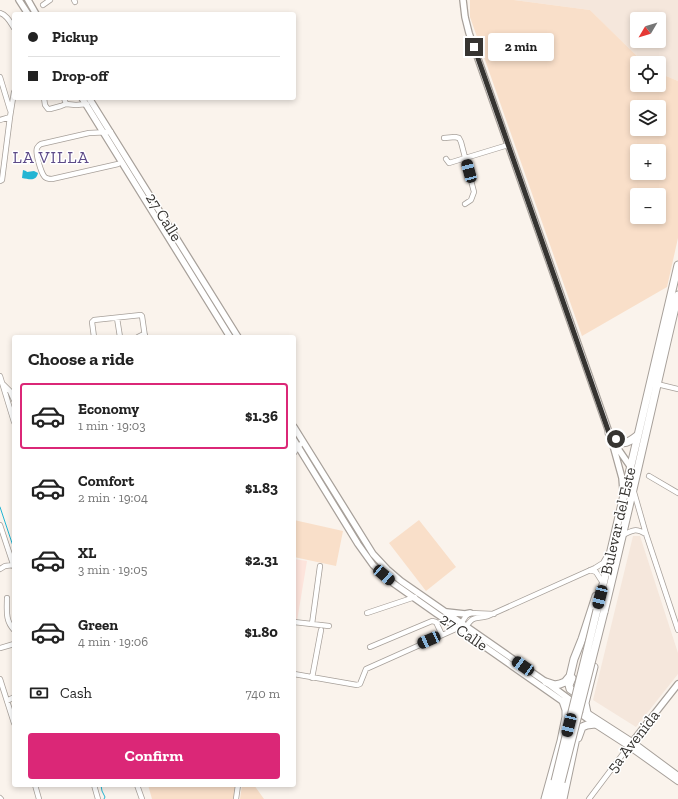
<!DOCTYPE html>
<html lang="en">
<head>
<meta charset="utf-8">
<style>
	body { margin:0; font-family:"Zilla Slab",serif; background:#f6f6f6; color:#222; height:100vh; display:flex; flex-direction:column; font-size:15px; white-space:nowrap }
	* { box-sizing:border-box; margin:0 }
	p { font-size:13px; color:#767676 }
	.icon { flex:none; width:22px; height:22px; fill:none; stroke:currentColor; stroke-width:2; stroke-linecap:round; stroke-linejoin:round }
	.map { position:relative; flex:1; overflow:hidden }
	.side { position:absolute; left:12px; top:335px; width:284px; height:452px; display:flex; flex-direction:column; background:#fff; border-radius:4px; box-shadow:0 2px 6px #0003 }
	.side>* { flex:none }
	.guide { position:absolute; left:12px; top:12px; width:284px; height:88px; border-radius:4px; box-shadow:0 2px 6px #0003; display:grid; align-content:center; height:88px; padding:0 16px; background:#fff }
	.needle { width:26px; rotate:232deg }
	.controls { position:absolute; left:630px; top:12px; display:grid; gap:8px }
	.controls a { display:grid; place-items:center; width:36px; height:36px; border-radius:4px; background:#fff; box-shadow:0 2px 6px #0003; font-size:20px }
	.end { position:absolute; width:18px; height:18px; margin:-9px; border:5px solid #363431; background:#fff; box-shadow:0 0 0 2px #fff }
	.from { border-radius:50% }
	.bubble { position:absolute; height:28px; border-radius:4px; background:#fff; box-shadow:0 2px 6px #0003; font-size:13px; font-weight:700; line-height:28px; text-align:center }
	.car { position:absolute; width:12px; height:24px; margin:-12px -6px; border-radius:5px; box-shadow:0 0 3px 1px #0007; background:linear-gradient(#222 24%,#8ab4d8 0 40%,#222 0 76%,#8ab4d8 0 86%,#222 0) }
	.guide b { display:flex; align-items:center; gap:14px; height:38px; font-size:15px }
	.guide b+b { border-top:1px solid #e0e0e0 }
	.guide i { width:10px; height:10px; background:#222 }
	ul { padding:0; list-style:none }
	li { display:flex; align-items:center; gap:12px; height:66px; margin:0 8px 6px; padding:0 8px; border:2px solid transparent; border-radius:4px }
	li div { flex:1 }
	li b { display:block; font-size:15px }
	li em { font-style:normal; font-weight:700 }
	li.active { border-color:#db2777 }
	li>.icon { width:36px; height:36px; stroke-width:1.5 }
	h2 { padding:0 16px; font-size:18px; line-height:48px }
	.pay { display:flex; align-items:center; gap:10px; height:44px; padding:0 16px; font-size:15px }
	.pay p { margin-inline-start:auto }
	.button { display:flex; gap:8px; margin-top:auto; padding:8px 16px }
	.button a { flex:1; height:46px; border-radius:4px; background:#db2777; color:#fff; font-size:16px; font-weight:700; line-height:46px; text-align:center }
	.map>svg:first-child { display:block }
</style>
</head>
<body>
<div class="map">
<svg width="678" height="799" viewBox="0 0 678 799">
	<rect width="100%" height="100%" fill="#faf3ec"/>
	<!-- built -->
	<path fill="#f5e7dc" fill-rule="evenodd" d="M514 0H678V81L659 73V63H644L590 10ZM637 19H659V41H637Z
		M633 536H640L678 653V674L636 727 593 700Z"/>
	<!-- education -->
	<path fill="#fde4dc" d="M294 559 307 561 297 621H294Z"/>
	<!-- green -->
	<path fill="#f9dfc9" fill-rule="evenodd" d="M470 0H514L590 10 644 63H637V85H659V73L678 81V238L667 287 582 336 470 17ZM637 107H659V129H637ZM637 151H659V173H637ZM637 195H659V217H637Z
		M294 520 343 531 336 566 294 557Z
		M419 520 456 567 426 591 389 543Z
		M148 785H236L234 799H152Z
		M242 785H254L264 799H240Z"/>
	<!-- water -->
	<path fill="#23b5d3" d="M23 170 26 171 27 172 34 171 38 173C36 182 29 179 22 178Z"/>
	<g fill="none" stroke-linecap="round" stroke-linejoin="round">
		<!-- stream -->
		<path stroke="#23b5d3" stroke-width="1" d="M0 507 14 549
			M101 785 102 791 105 797 104 799"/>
		<defs>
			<path id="minor" d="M74 0 75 2
				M43 5 50 0
				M0 13C7 15 10 22 14 28
				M0 77 10 110
				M44 98 45 105 48 109H50L61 106 66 104 76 105 87 104
				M64 98 66 104
				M0 120 10 117
				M111 132 89 133 41 144C39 145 38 146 37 148 35 153 41 172 44 176 46 179 49 179 52 179L118 164
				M444 138 455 137 459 138 461 142 474 192 471 200 465 204
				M446 159 449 163 508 145
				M0 181 2 180 10 117 14 92
				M117 318 120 337
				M94 337 92 322 94 320 141 315 142 316 145 337
				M138 337 142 335H145
				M0 376 14 422
				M3 384 10 391 14 400
				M657 384 678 389
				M294 453 297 448 303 442
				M649 476 678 493
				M634 492 646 534 678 630
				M0 525 14 567
				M623 535C634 530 635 528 646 534
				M0 569 5 566 13 565
				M590 570 596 572 601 580
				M7 598C7 611 5 620 14 630
				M367 613 415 597
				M294 622 329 626
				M312 624 320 566
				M465 628C475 614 474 620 488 616L595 568 603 563 607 556
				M370 647 432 621 436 622 442 635
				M0 648 14 644
				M294 674 357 685 360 684 366 669 458 628 466 616 470 613 494 614
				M312 678 321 630
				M0 679 14 723
				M7 701 14 697
				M35 785 39 799
				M94 785 98 799
				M137 785 142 799
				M0 798 1 799
				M236 799 238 785
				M589 799 629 746"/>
			<path id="tertiary" d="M19 0 28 14
				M28 0 36 14
				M463 0 465 17 469 33 611 438 622 478 623 490
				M82 98 230 337
				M89 98 238 337
				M294 427 373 554 387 569 401 581 546 682 577 705
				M294 440 358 544 373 565 393 583 437 614 458 628 595 724
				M614 443 632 469
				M447 612 465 614 470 613
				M630 745 678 684"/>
			<path id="secondary" d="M587 713 632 742 678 776
				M595 724 629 746 678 781"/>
			<path id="trunk" d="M609 433C621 445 625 446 638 435
				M597 610 678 265
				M604 612C630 506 653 400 678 295
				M572 678 569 685 570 689 576 693H581
				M546 682 555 685 560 684 565 682 570 676 574 659 582 639 596 596
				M587 713 585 703 594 667
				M578 738 582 727 587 725 595 724
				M545 799 561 741 566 717V710L563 701
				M551 799 555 781
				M557 799 561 782
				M563 799 577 733"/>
		</defs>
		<!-- minor casing -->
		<use href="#minor" stroke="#a7a09a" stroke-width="6"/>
		<!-- tertiary casing -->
		<use href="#tertiary" stroke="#a7a09a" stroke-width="8"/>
		<!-- secondary casing -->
		<use href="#secondary" stroke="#a7a09a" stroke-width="8"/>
		<!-- trunk casing -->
		<use href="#trunk" stroke="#a7a09a" stroke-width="9"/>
		<!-- minor -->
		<use href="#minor" stroke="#fff" stroke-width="4.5"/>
		<!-- tertiary -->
		<use href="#tertiary" stroke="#fff" stroke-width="5.5"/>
		<!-- secondary -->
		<use href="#secondary" stroke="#fff" stroke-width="6"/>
		<!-- trunk -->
		<use href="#trunk" stroke="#fff" stroke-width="7"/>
		<defs>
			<path id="trunk-bridge" d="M555 781 597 610
				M561 782 604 612"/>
		</defs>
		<!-- trunk-bridge casing -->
		<use href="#trunk-bridge" stroke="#a7a09a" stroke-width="9" stroke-linecap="butt"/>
		<!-- trunk-bridge -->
		<use href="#trunk-bridge" stroke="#fff" stroke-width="7"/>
	</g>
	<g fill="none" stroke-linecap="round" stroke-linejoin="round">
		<!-- route -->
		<path stroke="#363431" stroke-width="5" d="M474 47 609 433 616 439"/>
	</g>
	<g text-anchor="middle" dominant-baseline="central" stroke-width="3" stroke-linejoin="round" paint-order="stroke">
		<!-- street labels -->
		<g font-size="16" fill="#363431" stroke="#fff">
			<text transform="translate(164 217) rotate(58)">27 Calle</text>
			<text transform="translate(618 521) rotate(-77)">Bulevar del Este</text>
			<text transform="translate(464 632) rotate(34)">27 Calle</text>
			<text transform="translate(633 741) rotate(-52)">5a Avenida</text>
		</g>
		<!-- neighbourhood labels -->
		<g font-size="17" letter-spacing="1" fill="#5c4a88" stroke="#fff">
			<text x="51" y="157">LA VILLA</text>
		</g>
	</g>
</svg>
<div class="controls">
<a><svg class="needle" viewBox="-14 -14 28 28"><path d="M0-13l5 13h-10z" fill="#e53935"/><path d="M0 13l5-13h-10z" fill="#767676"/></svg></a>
<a><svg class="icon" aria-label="locate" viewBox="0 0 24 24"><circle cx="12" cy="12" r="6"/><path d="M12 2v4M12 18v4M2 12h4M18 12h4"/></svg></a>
<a><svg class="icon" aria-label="layers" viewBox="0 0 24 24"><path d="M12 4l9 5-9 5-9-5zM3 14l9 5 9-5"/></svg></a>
<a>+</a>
<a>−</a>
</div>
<i class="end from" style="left:616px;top:439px"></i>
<i class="end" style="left:474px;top:47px"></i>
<div class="bubble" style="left:488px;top:33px;width:66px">2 min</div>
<i class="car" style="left:469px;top:171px;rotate:345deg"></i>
<i class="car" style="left:384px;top:575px;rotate:131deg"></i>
<i class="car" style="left:600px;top:597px;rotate:194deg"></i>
<i class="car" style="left:429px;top:640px;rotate:246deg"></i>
<i class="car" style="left:523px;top:666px;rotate:305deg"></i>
<i class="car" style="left:569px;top:725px;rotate:194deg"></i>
<div class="guide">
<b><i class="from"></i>Pickup</b>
<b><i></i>Drop-off</b>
</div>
<section class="side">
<h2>Choose a ride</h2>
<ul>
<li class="active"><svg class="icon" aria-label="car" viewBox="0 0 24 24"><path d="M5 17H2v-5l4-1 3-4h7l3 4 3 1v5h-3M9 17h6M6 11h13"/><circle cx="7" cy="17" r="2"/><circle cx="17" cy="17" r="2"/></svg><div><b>Economy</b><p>1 min · 19:03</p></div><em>$1.36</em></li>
<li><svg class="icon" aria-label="car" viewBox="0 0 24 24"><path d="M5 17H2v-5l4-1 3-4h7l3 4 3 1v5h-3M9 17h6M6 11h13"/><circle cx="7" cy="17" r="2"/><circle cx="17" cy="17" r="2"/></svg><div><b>Comfort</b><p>2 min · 19:04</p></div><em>$1.83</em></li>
<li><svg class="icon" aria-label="car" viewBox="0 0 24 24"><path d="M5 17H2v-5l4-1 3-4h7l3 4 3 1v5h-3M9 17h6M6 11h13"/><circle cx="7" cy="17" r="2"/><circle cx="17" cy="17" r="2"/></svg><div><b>XL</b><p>3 min · 19:05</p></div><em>$2.31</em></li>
<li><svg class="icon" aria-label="car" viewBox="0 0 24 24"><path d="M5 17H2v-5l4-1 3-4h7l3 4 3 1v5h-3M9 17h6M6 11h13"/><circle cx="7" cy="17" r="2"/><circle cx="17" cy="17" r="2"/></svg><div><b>Green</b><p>4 min · 19:06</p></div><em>$1.80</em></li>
</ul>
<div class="pay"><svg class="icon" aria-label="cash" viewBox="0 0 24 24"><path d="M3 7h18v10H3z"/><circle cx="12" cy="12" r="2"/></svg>Cash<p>740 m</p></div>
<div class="button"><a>Confirm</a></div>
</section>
</div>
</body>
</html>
